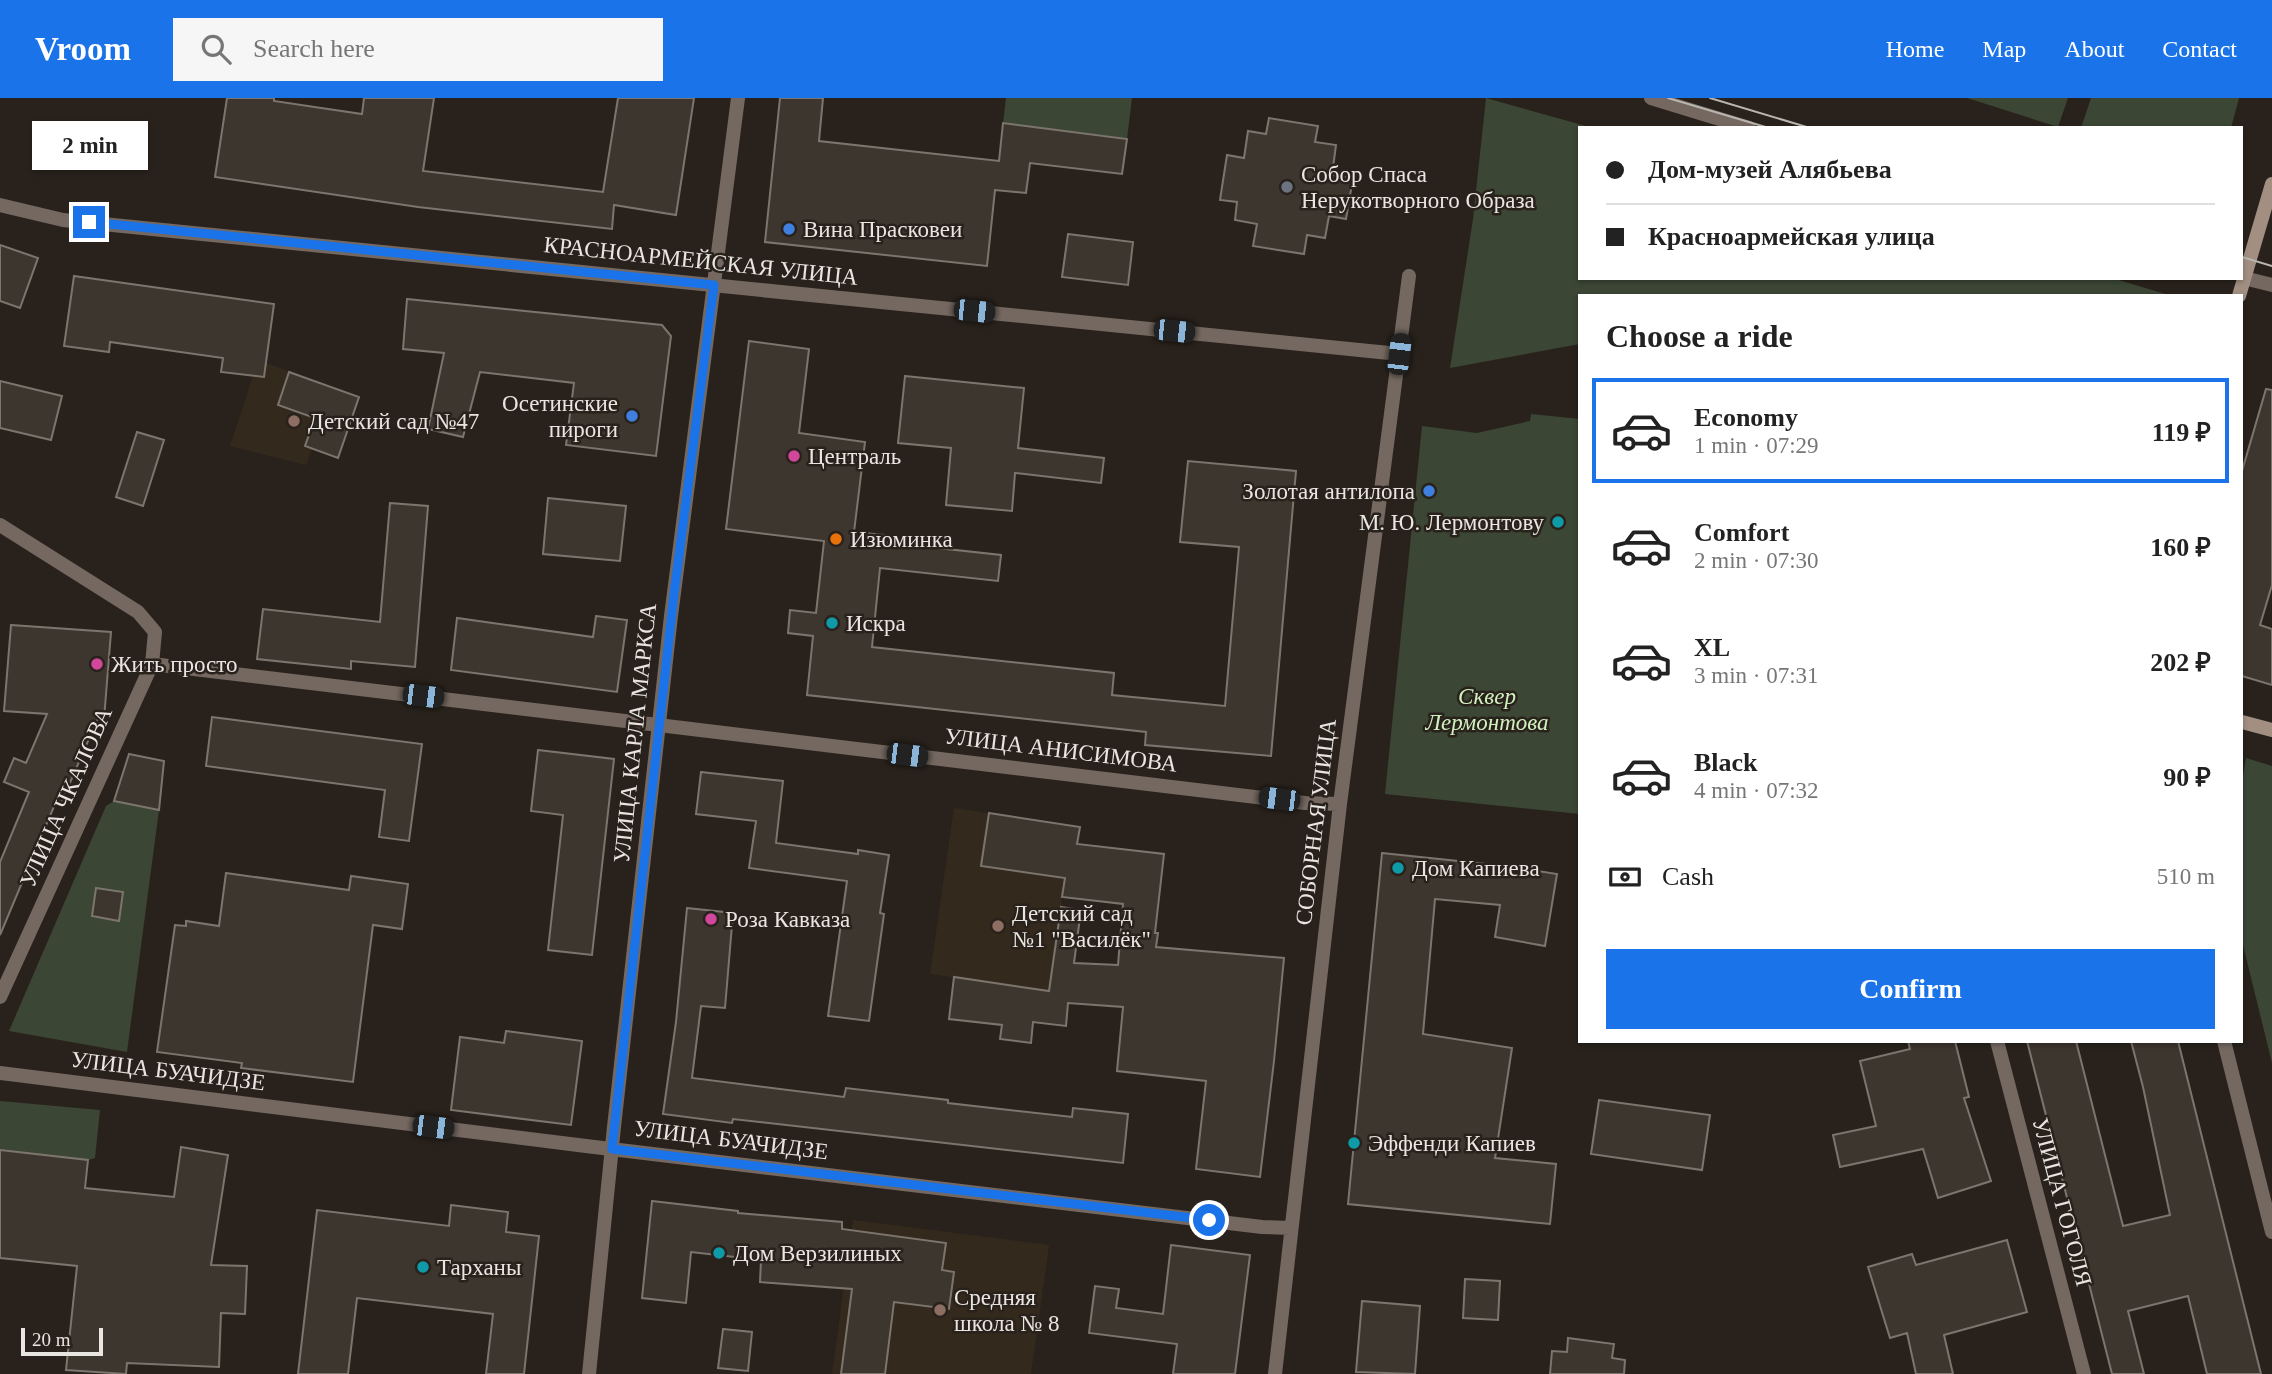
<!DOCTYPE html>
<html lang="en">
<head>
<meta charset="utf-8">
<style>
	body { margin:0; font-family:"Times New Roman",serif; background:#f6f6f6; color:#222; height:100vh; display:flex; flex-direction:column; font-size:26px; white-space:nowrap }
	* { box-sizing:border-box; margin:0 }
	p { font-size:23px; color:#767676 }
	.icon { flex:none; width:38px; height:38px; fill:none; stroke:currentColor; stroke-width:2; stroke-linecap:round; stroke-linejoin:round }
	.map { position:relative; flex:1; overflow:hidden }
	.panel { position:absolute; left:1578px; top:196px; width:665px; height:749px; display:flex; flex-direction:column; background:#fff; border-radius:0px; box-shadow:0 2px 5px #0004 }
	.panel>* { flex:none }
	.banner { position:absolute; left:1578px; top:28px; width:665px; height:154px; border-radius:0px; box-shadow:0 2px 5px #0004; display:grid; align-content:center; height:154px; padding:0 28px; background:#fff }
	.scale { position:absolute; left:21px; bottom:18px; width:82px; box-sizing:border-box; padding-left:7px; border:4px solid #e9e5e0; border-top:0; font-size:19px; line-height:24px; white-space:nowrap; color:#e9e5e0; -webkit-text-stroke:5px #29221c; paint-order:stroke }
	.end { position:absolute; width:32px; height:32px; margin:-16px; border:9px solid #1a73e8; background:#fff; box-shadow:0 0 0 4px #fff }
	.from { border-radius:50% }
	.bubble { position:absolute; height:49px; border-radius:0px; background:#fff; box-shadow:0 2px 5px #0004; font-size:23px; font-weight:700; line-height:49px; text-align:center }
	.car { position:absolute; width:21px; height:42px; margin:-21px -10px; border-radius:9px; box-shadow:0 0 5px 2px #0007; background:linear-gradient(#222 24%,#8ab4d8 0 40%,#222 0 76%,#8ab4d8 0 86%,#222 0) }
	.banner b { display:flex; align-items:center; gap:24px; height:66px; font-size:26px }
	.banner b+b { border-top:2px solid #e0e0e0 }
	.banner i { width:18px; height:18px; background:#222 }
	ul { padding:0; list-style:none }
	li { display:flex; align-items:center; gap:21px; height:105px; margin:0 14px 10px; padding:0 14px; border:4px solid transparent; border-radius:0px }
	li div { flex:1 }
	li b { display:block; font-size:26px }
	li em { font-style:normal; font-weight:700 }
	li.current { border-color:#1a73e8 }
	li>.icon { width:63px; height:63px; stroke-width:1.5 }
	h2 { padding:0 28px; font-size:32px; line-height:84px }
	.pay { display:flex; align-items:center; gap:18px; height:77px; padding:0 28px; font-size:26px }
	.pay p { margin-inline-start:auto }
	.action { display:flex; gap:14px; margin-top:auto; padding:14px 28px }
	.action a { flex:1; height:80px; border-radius:0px; background:#1a73e8; color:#fff; font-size:28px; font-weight:700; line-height:80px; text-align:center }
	header { display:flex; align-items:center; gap:42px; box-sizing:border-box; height:98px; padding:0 35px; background:#1a73e8; color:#fff }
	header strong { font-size:33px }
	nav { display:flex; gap:38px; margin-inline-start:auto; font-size:24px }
	.search { width:490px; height:63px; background:#f6f6f6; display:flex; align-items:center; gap:18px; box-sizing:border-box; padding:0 24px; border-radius:0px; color:#767676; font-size:26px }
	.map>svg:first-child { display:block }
</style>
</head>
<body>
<header>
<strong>Vroom</strong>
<div class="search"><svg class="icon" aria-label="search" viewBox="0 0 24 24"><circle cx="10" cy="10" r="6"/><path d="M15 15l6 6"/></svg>Search here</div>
<nav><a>Home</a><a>Map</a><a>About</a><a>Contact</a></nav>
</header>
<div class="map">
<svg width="2272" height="1276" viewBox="0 0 2272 1276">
	<rect width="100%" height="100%" fill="#29221c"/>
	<!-- built -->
	<path fill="#34291d" d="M266 265 359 299 338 360 312 351 306 367 230 348 253 278 264 279Z
		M954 710 1080 729 1072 781 1065 780 1049 893 930 876Z
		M853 1122 1049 1147 1031 1276H832Z"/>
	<!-- green -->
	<path fill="#3b4634" d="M1006 0H1132L1127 41 1003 25Z
		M1486 0 1593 30H1580V180H2112L2172 198H1580V246L1450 270 1473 121Z
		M1967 0H2068L2058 29Z
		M2091 0H2239L2231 30H2081Z
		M1531 316 1580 321V716L1385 696 1422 328 1477 335 1530 323Z
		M2246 660 2272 668V965L2242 843V684Z
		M114 703 159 712 127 954 9 933 106 708Z
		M0 1003 100 1012 95 1060 88 1062 0 1052Z"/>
	<!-- building -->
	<path fill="#3d362f" stroke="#7c756d" stroke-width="2" d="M227 0H274V3L362 16 364 0H434L423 73 603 94 618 0H694L676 117 614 107 612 131 418 109 215 79Z
		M780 0H823L819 43 999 63 1003 25 1127 41 1122 76 1030 65 1026 95 995 92 987 168 765 144Z
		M1269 20 1318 28 1315 44 1336 47 1332 77 1353 80 1346 121 1329 118 1325 140 1307 137 1304 156 1253 148 1257 126 1235 122 1237 104 1220 102 1227 57 1244 60 1248 33 1266 36Z
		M1068 136 1133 144 1128 187 1062 179Z
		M0 147 38 160 20 210 0 203Z
		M74 178 274 206 264 279 221 274 223 260 110 244 109 254 64 248Z
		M407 201 662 227 671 238 656 358 566 347 574 285 480 274 463 339 428 331 444 255 403 251Z
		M749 243 809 251 799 335 865 344 854 434 884 437 883 444 1001 457 998 483 880 470 872 549 1114 575 1112 597 1225 608 1239 449 1180 444 1188 363 1296 373 1271 658 1145 647 1146 634 807 597 813 538 788 535 790 512 816 515 824 443 726 431Z
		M289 274 359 299 338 360 305 348 315 320 278 307Z
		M905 278 1024 290 1018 350 1104 360 1101 385 1015 375 1012 413 946 407 951 350 898 345Z
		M0 283 62 298 51 342 0 330Z
		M2266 291 2272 292V487L2260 527 2272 531V587L2242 578V373Z
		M137 334 164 342 143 408 116 399Z
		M548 400 626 408 620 463 543 456Z
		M390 405 428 408 415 569 351 563V571L257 561 263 511 380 524Z
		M596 518 627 522 617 594 451 572 457 520 593 539Z
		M11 527 111 534 104 621 98 620 60 708 55 706 0 837V764L29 694 4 684 14 660 26 665 47 616 4 613Z
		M212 619 422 646 409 743 379 739 385 692 206 668Z
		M538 652 614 661 592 857 548 852 563 717 531 713Z
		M129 656 164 663 159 712 114 703Z
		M701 674 783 683 776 745 858 756V752L889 757 880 815 884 816 869 923 828 918 847 783 749 770 756 723 696 716Z
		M989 715 1080 729 1077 746 1164 756 1155 835H1158L1156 849 1284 860 1274 963 1260 1079 1196 1071 1206 983 1117 973 1123 909 1068 905 1066 928 1033 924 1031 945 1000 941 1002 927 949 921 954 879 1049 893 1061 809 1081 812 1074 865 1118 867 1123 806 1062 799 1065 780 981 768Z
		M1382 755 1506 768 1557 776 1545 848 1495 839 1500 807 1435 801 1423 936 1512 950 1495 1060 1556 1066 1550 1126 1348 1106Z
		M226 775 349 792 351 778 408 786 402 831 373 827 353 984 241 970 242 965 157 954 175 827 186 828V823L219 828Z
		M96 790 123 794 119 823 92 818Z
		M687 810 733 815 725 910 701 908 692 980 844 999 846 990 948 1002V1005L1072 1019 1073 1010 1128 1016 1123 1065 733 1021 732 1025 663 1016 676 924Z
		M506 933 582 943 571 1027 451 1012 460 939 504 945Z
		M1908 943H1955L1969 999 1964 1000 1991 1083 1938 1100 1923 1051 1840 1069 1833 1037 1876 1028 1860 963 1910 951Z
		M2027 943H2076L2123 1128 2170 1117 2143 989 2131 943H2178L2261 1276H2207L2188 1198 2128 1213 2144 1276H2112Z
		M1599 1002 1710 1017 1702 1072 1591 1056Z
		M181 1049 228 1057 211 1167 247 1168 245 1216 221 1215 219 1269 127 1265 126 1276 66 1272 77 1168 0 1160V1052L88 1062 85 1090 174 1099Z
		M652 1103 738 1113V1115L842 1124V1131L946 1145 942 1172 954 1174 949 1211 894 1204 885 1276H841L852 1191 760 1184 761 1162 691 1154 686 1205 642 1200Z
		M451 1107 508 1114 506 1134 539 1138 524 1276H486L493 1216 357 1200 348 1276H298L317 1112 449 1128Z
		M2007 1142 2027 1214 1944 1237 1953 1276H1916L1907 1235 1890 1240 1868 1169 1912 1156 1916 1167Z
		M1171 1147 1250 1157 1235 1276H1173L1177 1246 1089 1235 1095 1188 1119 1191 1116 1210 1163 1216Z
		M1465 1181 1500 1183 1498 1222 1463 1220Z
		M1362 1203 1420 1208 1415 1276 1356 1274Z
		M723 1231 752 1234 748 1273 718 1270Z
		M1568 1240 1614 1246 1612 1260 1625 1262 1624 1276H1550L1552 1253 1567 1254Z"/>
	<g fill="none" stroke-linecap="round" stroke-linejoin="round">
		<!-- minor -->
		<path stroke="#746860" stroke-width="14" d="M1651 0 1749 30
			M0 107 63 122 1399 256
			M0 427 138 514 155 534 152 566 0 899
			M152 566 1305 705 1340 706
			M1997 943 2084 1276
			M2224 943 2272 1134
			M0 975 586 1048 1262 1129 1290 1130
			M1275 1276 1340 706 1409 178"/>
		<!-- tertiary -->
		<path stroke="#746860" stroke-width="14" d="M2244 180 2272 187
			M589 1276 614 1029 671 518 738 0"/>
		<!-- secondary -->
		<path stroke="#a28f82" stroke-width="14" d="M2239 198 2272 86
			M2242 624 2272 632"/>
		<!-- tram -->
		<path stroke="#b9b5af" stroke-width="2" d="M1668 0 1769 30
			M1710 0 1810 30
			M2242 159 2272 168"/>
	</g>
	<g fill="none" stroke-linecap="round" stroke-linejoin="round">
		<!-- route -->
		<path stroke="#1a73e8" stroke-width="9" d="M89 124 714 187 674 496 612 1051 1209 1122"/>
	</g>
	<!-- markers -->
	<circle fill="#6b7280" stroke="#29221c" stroke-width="2.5" cx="1287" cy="89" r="7"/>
	<g fill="#3f7fe0" stroke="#29221c" stroke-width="2.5">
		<circle cx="789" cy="131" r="7"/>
		<circle cx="632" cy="318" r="7"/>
		<circle cx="1429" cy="393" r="7"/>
	</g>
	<g fill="#8d6e63" stroke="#29221c" stroke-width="2.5">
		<circle cx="294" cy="323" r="7"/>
		<circle cx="998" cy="828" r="7"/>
		<circle cx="940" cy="1212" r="7"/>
	</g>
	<g fill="#d1479c" stroke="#29221c" stroke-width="2.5">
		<circle cx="794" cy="358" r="7"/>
		<circle cx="97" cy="566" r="7"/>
		<circle cx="711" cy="821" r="7"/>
	</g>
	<g fill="#0f9aa8" stroke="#29221c" stroke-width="2.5">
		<circle cx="1558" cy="424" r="7"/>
		<circle cx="832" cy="525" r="7"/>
		<circle cx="1398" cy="770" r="7"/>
		<circle cx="1354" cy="1045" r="7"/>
		<circle cx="719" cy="1155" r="7"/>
		<circle cx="423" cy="1169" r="7"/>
	</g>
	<circle fill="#e8710a" stroke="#29221c" stroke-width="2.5" cx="836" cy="441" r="7"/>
	<g text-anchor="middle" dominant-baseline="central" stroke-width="5" stroke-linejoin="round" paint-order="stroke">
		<!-- poi labels -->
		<g font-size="23" fill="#e9e5e0" stroke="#29221c" text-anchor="start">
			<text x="1301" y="76">Собор Спаса<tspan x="1301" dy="26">Нерукотворного Образа</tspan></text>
			<text x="803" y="131">Вина Прасковеи</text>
			<text x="618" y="305" text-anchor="end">Осетинские<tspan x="618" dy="26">пироги</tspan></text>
			<text x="308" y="323">Детский сад №47</text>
			<text x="808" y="358">Централь</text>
			<text x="1415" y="393" text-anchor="end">Золотая антилопа</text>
			<text x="1544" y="424" text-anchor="end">М. Ю. Лермонтову</text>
			<text x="850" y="441">Изюминка</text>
			<text x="846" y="525">Искра</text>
			<text x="111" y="566">Жить просто</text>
			<text x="1412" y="770">Дом Капиева</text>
			<text x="1012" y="815">Детский сад<tspan x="1012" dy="26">№1 "Василёк"</tspan></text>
			<text x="725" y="821">Роза Кавказа</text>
			<text x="1368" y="1045">Эффенди Капиев</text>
			<text x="733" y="1155">Дом Верзилиных</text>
			<text x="437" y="1169">Тарханы</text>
			<text x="954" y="1199">Средняя<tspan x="954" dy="26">школа № 8</tspan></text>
		</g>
		<!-- street labels -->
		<g font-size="23" fill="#e9e5e0" stroke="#29221c">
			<text transform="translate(701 163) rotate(6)">КРАСНОАРМЕЙСКАЯ УЛИЦА</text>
			<text transform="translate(635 635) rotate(-84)">УЛИЦА КАРЛА МАРКСА</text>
			<text transform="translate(1061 652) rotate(7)">УЛИЦА АНИСИМОВА</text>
			<text transform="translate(66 699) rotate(-66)">УЛИЦА ЧКАЛОВА</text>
			<text transform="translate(1316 724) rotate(-83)">СОБОРНАЯ УЛИЦА</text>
			<text transform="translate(168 973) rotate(7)">УЛИЦА БУАЧИДЗЕ</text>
			<text transform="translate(731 1042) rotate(7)">УЛИЦА БУАЧИДЗЕ</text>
			<text transform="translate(2062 1104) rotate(75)">УЛИЦА ГОГОЛЯ</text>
		</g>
		<!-- park labels -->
		<g font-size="23" font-style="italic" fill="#d0f0be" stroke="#29221c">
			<text x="1487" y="598">Сквер<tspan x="1487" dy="26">Лермонтова</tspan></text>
		</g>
	</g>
</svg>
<div class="scale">20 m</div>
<i class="end from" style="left:1209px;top:1122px"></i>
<i class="end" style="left:89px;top:124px"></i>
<div class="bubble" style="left:32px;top:23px;width:116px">2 min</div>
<i class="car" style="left:974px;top:213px;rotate:96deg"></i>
<i class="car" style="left:1174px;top:233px;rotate:96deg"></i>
<i class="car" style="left:1399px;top:256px;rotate:7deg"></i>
<i class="car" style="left:423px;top:598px;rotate:97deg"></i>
<i class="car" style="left:907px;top:657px;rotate:97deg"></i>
<i class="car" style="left:1279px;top:701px;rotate:277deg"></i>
<i class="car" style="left:433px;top:1029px;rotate:97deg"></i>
<div class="banner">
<b><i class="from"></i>Дом-музей Алябьева</b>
<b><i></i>Красноармейская улица</b>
</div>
<section class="panel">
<h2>Choose a ride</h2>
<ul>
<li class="current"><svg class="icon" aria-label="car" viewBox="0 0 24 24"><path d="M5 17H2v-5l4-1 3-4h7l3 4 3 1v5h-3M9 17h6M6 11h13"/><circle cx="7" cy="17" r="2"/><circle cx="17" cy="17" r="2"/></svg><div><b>Economy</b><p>1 min · 07:29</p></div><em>119 ₽</em></li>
<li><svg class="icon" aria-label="car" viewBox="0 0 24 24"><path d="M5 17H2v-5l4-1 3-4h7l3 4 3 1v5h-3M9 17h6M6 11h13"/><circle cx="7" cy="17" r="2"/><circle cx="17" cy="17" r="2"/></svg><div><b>Comfort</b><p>2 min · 07:30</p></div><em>160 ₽</em></li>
<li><svg class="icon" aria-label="car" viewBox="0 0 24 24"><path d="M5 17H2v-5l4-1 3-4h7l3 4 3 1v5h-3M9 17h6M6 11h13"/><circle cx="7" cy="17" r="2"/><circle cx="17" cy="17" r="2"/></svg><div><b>XL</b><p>3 min · 07:31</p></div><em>202 ₽</em></li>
<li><svg class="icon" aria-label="car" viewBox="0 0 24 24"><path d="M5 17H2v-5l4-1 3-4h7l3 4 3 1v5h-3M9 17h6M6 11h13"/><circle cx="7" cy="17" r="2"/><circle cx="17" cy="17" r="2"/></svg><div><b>Black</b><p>4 min · 07:32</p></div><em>90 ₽</em></li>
</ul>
<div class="pay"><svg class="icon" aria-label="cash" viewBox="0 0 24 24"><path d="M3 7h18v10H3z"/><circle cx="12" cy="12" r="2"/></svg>Cash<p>510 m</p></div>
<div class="action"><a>Confirm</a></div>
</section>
</div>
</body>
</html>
